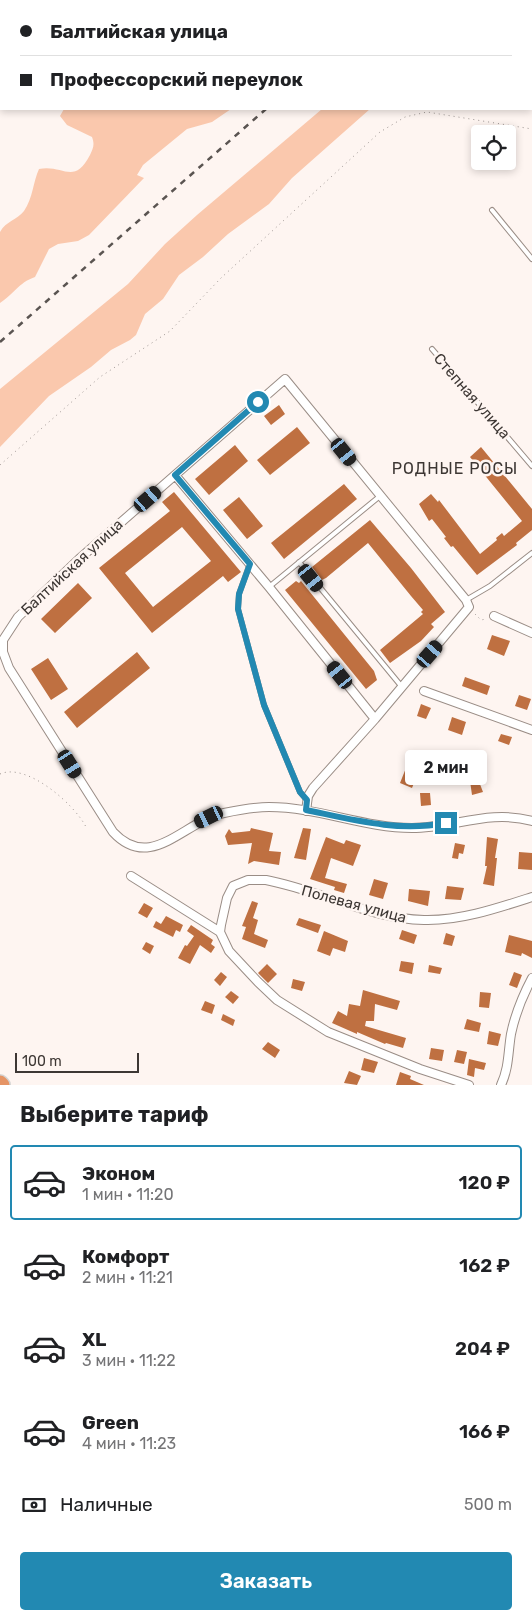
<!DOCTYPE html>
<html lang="ru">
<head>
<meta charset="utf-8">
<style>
	body { margin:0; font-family:Rubik,sans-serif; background:#f2f2f2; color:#202124; height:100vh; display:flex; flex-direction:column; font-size:19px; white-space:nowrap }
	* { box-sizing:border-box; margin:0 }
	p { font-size:16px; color:#757577 }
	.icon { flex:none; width:28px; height:28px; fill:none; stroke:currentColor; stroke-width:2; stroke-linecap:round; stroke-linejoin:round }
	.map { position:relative; height:1085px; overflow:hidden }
	.panel { display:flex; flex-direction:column; background:#fff; flex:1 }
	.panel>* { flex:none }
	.top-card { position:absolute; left:0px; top:0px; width:532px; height:110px; box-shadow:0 2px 8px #0003; display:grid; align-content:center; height:110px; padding:0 20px; background:#fff }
	.tools { position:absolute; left:471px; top:125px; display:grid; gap:10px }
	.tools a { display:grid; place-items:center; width:45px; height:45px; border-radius:5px; background:#fff; box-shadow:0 2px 8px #0003; font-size:25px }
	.scale { position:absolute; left:15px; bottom:12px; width:124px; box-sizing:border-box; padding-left:5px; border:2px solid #3d3734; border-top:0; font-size:14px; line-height:18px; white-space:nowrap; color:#3d3734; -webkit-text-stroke:4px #fef5f1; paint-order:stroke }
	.end { position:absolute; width:22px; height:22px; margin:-11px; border:6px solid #2289b2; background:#fff; box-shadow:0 0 0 2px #fff }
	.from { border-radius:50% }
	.bubble { position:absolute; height:35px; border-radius:5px; background:#fff; box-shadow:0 2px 8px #0003; font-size:16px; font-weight:600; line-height:35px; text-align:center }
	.car { position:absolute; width:15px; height:30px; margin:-15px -8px; border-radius:6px; box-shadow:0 0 4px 1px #0007; background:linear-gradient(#222 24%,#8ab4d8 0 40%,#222 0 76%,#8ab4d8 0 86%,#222 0) }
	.top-card b { display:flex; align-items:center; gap:18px; height:48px; font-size:19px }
	.top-card b+b { border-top:1px solid #e0e0e0 }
	.top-card i { width:12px; height:12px; background:#202124 }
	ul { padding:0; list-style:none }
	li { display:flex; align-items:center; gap:15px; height:75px; margin:0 10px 8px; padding:0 10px; border:2px solid transparent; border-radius:5px }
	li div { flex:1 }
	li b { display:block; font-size:19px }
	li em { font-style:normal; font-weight:600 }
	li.current { border-color:#2289b2 }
	li>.icon { width:45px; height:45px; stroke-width:1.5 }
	h2 { padding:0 20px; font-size:22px; line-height:60px }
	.pay { display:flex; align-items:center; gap:12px; height:55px; padding:0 20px; font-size:19px }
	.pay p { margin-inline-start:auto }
	.button { display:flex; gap:10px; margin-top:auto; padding:10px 20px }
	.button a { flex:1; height:58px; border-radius:5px; background:#2289b2; color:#fff; font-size:20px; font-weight:600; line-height:58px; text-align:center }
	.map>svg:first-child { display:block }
</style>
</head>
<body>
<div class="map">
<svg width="532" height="1085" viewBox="0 0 532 1085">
	<rect width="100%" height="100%" fill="#fef5f1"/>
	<!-- green -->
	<path fill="#fac8ad" d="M64 109H231L212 122 187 129 143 165 137 175 144 178 89 235 78 241 58 244 49 249 35 277C18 283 14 294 0 303V232C6 221 17 220 24 211 33 198 33 182 39 169 63 164 74 186 90 155 93 148 95 145 92 137L67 125 60 116Z
		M322 109H370L292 178 269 204 228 234 203 257 179 275 163 299 145 314 136 335 130 340 111 350 91 367 49 396 0 447V389L128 284 165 244 197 215Z"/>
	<!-- building -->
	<path fill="#bf7041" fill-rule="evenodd" d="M279 405 285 414 271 425 264 416Z
		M297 427 310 443 270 475 257 460Z
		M235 445 248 461 209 495 195 479Z
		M481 447 532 509V530L516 543 517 545 477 575 453 546 451 547 444 538 446 537 432 519 429 521 419 504 431 494 438 502 439 500 480 554 497 540 496 538 502 533 504 536 522 521 470 457Z
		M344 484 357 499 284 559 271 543Z
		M174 492 241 572 228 582 223 576 152 633 99 568 170 511 162 502ZM182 527 211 561 153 607 125 573Z
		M239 497 263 526 247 539 223 510Z
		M370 520 411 568 445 612 431 624 434 627 421 641 390 663 380 650 423 614 421 612 423 610 411 596 368 543 326 578 322 580 312 567Z
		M296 581 299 583 301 581 374 671 377 680 366 689 285 590Z
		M78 583 92 598 55 633 41 619Z
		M492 635 510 641 504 656 487 649Z
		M137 652 150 668 77 728 64 712Z
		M48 658 68 689 51 700 31 669Z
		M465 677 490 686 487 695 462 686Z
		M519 695 531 699 527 710 515 706Z
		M421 704 431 708 426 719 417 716Z
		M452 717 466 722 462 735 448 730Z
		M501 734 512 737 509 745 498 741Z
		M406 768 418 773 412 788 400 783Z
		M478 779 483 792 472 795 470 781Z
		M420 793H430L431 805 421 806Z
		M251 828 273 833 269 851 281 852 279 865 254 861 248 864 252 843 228 845 225 836 229 829 232 833 250 831Z
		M303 828 311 829 306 860 294 858Z
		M326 837 344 844 346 840 361 845 353 866 331 858 325 878 347 884 344 893 334 890 335 887 310 879Z
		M487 837 498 839 495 858H497L494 886 483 884 487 866H485Z
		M455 843 465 845 463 854 459 853 458 859 452 858Z
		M519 852 532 853V870L518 869Z
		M374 879 388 883 383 899 369 895Z
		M447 886 464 888 461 900 445 899Z
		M409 889 430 891 428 906 408 901Z
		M252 901 258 903 253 918 258 920 254 934 268 940 265 948 242 939 246 927 242 926Z
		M144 903 153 908 147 918 138 913Z
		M166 916 183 925 180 932 176 930 173 937 153 927 156 921 161 924Z
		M299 918 321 925 318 933 296 925Z
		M191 925 213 940 211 944 215 947 211 953 200 945 190 964 178 958 185 945 187 946 194 936 187 931Z
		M402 930 417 935 414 944 399 939Z
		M324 931 348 941 345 952 333 948 330 956 317 951Z
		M446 933 455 936 452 946 443 944Z
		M509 935 532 941V958L522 953 521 956 505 952Z
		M146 942 154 946 150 954 142 949Z
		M401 961 414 963 412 974 399 971Z
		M267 964 277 974 268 983 258 973Z
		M429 965 442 968 440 974 428 972Z
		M221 972 227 977 220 986 214 980Z
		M514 972 522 975 517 988 509 985Z
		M293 979 305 982 302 991 291 988Z
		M363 990 400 1001 397 1010 375 1004 374 1021H366L365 1026 406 1038 403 1048 386 1043 385 1044 357 1032V1034L332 1023 338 1011 347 1016 349 1004 360 1006Z
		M231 991 239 997 233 1004 225 997Z
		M480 992 491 993 489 1008 479 1007Z
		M205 1001 215 1005 212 1014 201 1010Z
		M223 1014 235 1020 233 1026 221 1020Z
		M467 1019 481 1023 479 1032 464 1029Z
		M489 1031 501 1034 498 1046 487 1044Z
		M268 1042 280 1050 275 1058 262 1049Z
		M431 1048 444 1050 442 1061 429 1059Z
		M457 1050 467 1052 464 1064 454 1062Z
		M364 1058 378 1062 374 1073 361 1070Z
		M469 1059 486 1063 484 1070 475 1068 474 1077 467 1075Z
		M349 1071 361 1076 357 1085 344 1083Z
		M400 1072 411 1076 410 1079 424 1085H396Z"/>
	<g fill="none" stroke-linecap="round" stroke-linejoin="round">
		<defs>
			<path id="lane" d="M492 210 532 259
				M432 349 532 466
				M299 562 402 687
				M249 566 239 594 238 609 264 705 300 792 307 800
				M269 587 380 496
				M466 600 490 586 532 553"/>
			<path id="street" d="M175 475 269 587 375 719
				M494 616 532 633
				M424 691 532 730
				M306 811 308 796 313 788 375 719 469 607 466 600 285 379 79 559 18 617 3 640V652L9 668 113 832C151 873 184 821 224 813 239 810 254 807 269 807 318 807 364 828 412 828 453 828 490 809 532 821
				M131 876 220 932
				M469 1085 420 1069 328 1032 277 1000 258 982 229 951 220 932 221 925 227 898 233 886 248 880H266C319 890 370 919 424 920 460 921 498 908 532 897
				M501 1085C509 1068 508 1052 511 1034 515 1015 523 995 532 978"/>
			<path id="highway" d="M0 1083 2 1085"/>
		</defs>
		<!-- lane casing -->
		<use href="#lane" stroke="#9a8d86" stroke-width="6"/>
		<!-- street casing -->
		<use href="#street" stroke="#9a8d86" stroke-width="10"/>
		<!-- highway casing -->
		<use href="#highway" stroke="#d4d3d2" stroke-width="18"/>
		<!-- path -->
		<path stroke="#9d9592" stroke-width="1" stroke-dasharray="1 4" stroke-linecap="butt" d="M453 0 454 1
			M531 88 532 89
			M0 465 100 377 170 331 221 278 380 132 405 117 427 112 532 129
			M475 614 481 620 486 619
			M0 774C27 762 75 805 86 827"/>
		<!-- lane -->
		<use href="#lane" stroke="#fff" stroke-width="4"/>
		<!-- street -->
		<use href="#street" stroke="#fff" stroke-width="8"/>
		<!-- highway -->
		<use href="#highway" stroke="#e59465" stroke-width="15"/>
		<!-- rail -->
		<path stroke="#5a5451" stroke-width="2.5" stroke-dasharray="6 6" stroke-linecap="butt" d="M381 1 382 0
			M0 342 266 109"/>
	</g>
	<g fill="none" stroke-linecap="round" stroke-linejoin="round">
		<!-- route -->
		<path stroke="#2289b2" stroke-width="6" d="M258 402 175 475 250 564 239 594 238 609 264 705 300 792 307 800 306 810C354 820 397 832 446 823"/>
	</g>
	<g text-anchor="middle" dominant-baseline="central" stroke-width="5" stroke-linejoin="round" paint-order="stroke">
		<!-- street labels -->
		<g font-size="15" fill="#3d3734" stroke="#fef5f1">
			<text transform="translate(472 396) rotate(49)">Степная улица</text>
			<text transform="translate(72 567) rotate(-43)">Балтийская улица</text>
			<text transform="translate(354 904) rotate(15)">Полевая улица</text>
		</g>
		<!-- neighbourhood labels -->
		<g font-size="16" letter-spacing="1" fill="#3d3734" stroke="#fef5f1">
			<text x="455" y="468">РОДНЫЕ РОСЫ</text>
		</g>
	</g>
</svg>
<div class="tools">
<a><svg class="icon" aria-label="locate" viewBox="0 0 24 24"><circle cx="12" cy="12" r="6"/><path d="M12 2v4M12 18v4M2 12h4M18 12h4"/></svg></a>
</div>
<div class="scale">100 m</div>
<i class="end from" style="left:258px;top:402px"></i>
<i class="end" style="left:446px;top:823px"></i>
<div class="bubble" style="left:405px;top:750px;width:82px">2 мин</div>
<i class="car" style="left:344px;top:452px;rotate:141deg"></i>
<i class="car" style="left:148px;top:499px;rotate:49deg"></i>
<i class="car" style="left:311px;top:578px;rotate:141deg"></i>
<i class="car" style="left:430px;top:654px;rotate:41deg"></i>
<i class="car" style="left:340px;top:675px;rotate:321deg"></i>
<i class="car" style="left:70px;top:764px;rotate:148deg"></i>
<i class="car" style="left:209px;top:817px;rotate:244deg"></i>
<div class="top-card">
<b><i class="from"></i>Балтийская улица</b>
<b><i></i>Профессорский переулок</b>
</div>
</div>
<section class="panel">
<h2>Выберите тариф</h2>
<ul>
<li class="current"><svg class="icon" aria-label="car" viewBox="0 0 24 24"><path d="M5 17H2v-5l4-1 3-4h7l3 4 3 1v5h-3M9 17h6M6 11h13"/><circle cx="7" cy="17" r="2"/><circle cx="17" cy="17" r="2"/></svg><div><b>Эконом</b><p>1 мин · 11:20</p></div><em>120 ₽</em></li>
<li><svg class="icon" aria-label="car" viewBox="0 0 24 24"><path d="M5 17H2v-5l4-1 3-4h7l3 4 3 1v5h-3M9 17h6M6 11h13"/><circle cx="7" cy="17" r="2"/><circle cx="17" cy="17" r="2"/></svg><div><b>Комфорт</b><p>2 мин · 11:21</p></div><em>162 ₽</em></li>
<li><svg class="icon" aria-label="car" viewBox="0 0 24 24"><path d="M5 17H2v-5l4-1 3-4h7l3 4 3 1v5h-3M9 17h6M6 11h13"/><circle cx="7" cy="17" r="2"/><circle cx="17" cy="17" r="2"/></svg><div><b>XL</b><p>3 мин · 11:22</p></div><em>204 ₽</em></li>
<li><svg class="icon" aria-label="car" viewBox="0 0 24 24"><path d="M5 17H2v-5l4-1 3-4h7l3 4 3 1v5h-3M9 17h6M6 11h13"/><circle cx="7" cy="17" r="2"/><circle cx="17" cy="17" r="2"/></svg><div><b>Green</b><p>4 мин · 11:23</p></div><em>166 ₽</em></li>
</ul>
<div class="pay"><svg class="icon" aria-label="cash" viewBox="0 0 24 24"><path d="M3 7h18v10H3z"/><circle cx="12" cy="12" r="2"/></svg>Наличные<p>500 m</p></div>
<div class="button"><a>Заказать</a></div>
</section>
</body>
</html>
